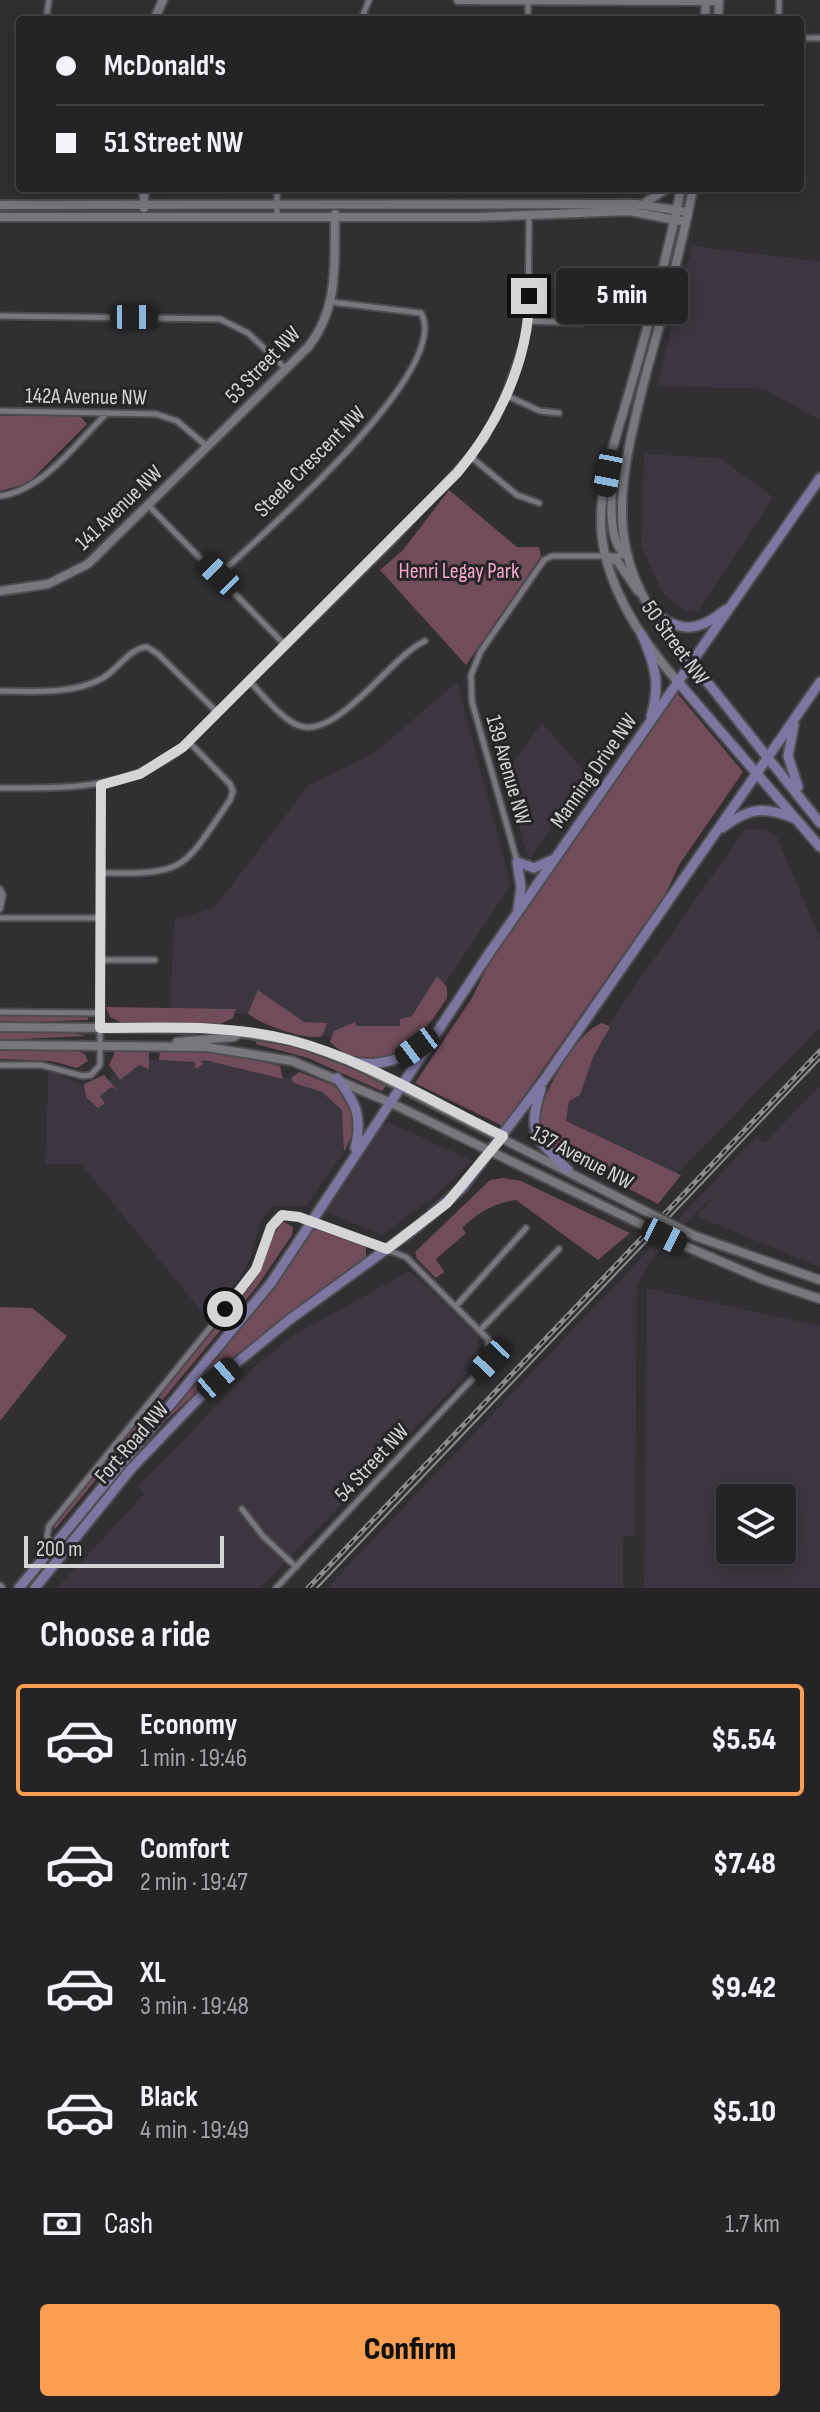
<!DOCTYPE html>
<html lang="en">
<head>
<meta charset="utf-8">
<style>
	body { margin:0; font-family:"Sofia Sans Condensed",sans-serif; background:#2d2b2e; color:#f1f3f6; height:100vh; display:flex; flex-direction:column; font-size:30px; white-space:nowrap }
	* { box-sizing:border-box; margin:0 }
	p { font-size:26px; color:#a3a4a7 }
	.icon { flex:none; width:44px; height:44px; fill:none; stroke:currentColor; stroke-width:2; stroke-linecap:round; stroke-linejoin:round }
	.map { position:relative; height:1588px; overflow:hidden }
	.side { display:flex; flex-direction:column; background:#252326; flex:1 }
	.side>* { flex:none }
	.top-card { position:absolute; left:16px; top:16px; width:788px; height:176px; border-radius:8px; box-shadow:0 4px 20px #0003,0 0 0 2px #424043; display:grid; align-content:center; height:176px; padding:0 40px; background:#252326 }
	.fabs { position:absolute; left:716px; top:1484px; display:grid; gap:16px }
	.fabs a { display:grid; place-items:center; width:80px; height:80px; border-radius:8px; background:#252326; box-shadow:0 4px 20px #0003,0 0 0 2px #424043; font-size:40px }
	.scale { position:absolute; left:24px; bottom:20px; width:200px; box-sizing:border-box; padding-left:8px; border:4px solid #d5d4d6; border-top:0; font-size:22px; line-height:28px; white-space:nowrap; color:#d5d4d6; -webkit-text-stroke:6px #272528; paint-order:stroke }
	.end { position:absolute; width:36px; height:36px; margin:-18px; border:10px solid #d5d4d6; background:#111; box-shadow:0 0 0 4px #111 }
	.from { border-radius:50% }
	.bubble { position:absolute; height:56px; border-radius:8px; background:#252326; box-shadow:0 4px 20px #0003,0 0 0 2px #424043; font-size:26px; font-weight:800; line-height:56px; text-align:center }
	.car { position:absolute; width:24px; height:48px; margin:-24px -12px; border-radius:10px; box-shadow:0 0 6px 2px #0007; background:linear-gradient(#222 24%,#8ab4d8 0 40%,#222 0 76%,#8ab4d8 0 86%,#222 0) }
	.top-card b { display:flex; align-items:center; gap:28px; height:76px; font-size:30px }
	.top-card b+b { border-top:2px solid #424043 }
	.top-card i { width:20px; height:20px; background:#f1f3f6 }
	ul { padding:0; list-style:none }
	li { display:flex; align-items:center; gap:24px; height:112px; margin:0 16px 12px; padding:0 24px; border:4px solid transparent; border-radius:8px }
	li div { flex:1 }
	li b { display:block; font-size:30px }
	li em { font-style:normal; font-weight:800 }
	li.current { border-color:#fc9e52 }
	li>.icon { width:72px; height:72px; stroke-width:1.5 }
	h2 { padding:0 40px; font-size:36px; line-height:96px }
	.pay { display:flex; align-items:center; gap:20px; height:88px; padding:0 40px; font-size:30px }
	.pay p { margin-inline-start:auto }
	.cta { display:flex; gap:16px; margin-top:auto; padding:16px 40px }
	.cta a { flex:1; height:92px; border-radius:8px; background:#fc9e52; color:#111; font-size:32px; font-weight:800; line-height:92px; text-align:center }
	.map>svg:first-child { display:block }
</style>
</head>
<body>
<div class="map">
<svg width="820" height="1588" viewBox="0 0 820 1588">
	<rect width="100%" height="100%" fill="#312f32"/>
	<!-- built -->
	<path fill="#3b363f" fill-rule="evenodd" d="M692 246 817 261 820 258V420L764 389 657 386Z
		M644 454 720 458 773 497 699 610 684 611 662 592 641 546Z
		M457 682 511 885 411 1035 335 1039 259 1013H169L175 919 214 908 309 785 374 753Z
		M542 723 588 775 529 861 504 775Z
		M745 829H764L776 835 820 938V1027L660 1191 567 1144 551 1106Z
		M115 1059 214 1062 300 1080 336 1098 343 1110 347 1131 343 1154 306 1206H271L259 1225 250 1258 239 1279 207 1318 81 1164H46L48 1069 89 1089 105 1084 113 1076Z
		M820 1085V1267L696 1216 730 1179 653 1257 637 1285 635 1536 623 1537V1588H327L757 1136 765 1143Z
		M389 1122 472 1161 436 1195 382 1235 326 1212 382 1126Z
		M410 1271 478 1335V1363L260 1588H57L145 1493 138 1486 258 1364 292 1336Z
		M647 1288 820 1326V1588H644ZM730 1498H782V1550H730Z"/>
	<!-- green -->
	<path fill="#714d5c" d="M0 416H80L87 424 28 483 0 491Z
		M449 490 517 547H539L541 556 466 665 380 570 403 550Z
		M677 693 743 772 679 865 665 895 503 1126 415 1083 472 998 492 957Z
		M437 976 447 987V998C419 1042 379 1088 330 1042L334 1031 355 1022 357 1026H400V1019L412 1016Z
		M258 990 304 1022 327 1023 322 1036C309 1042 256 1023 248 1013Z
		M106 1007 236 1009 233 1018 220 1024 122 1023 110 1017Z
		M0 1016H88V1020L0 1023Z
		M603 1023 610 1027 593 1057 580 1095 569 1101 566 1121 681 1175 658 1204 562 1154 550 1145 536 1124C541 1097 577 1029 603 1023Z
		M0 1032H69L86 1036 0 1040Z
		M257 1038C300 1045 352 1059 386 1086L382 1091 308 1058 256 1044Z
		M0 1050H75L85 1054 88 1061 77 1068 51 1061 0 1059Z
		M160 1050 232 1054 280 1066 283 1079 209 1061H201L203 1064 198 1068H195V1062L159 1060Z
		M115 1052H149V1069L139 1065 120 1080 109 1065Z
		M299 1072 333 1085 354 1106 355 1129 344 1152 342 1110 322 1092 294 1083 291 1078Z
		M104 1075 117 1090 111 1087 100 1096 105 1103 98 1108 86 1097 84 1084Z
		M503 1178 521 1181 630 1233 598 1260 516 1200C493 1203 478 1213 462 1228L466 1233 436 1259 444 1272 436 1278 417 1259 415 1252 490 1180Z
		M284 1222 293 1227 292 1235 258 1285 55 1529 53 1527 253 1282C262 1267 271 1230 284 1222Z
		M316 1229 366 1247V1257L238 1353 159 1427 252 1314 310 1232Z
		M0 1307 32 1308 67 1336 0 1421Z"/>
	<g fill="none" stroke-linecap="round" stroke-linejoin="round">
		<defs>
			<path id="street" d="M46 17 62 20
				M46 20 49 0
				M361 20 369 0
				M528 20V1
				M779 20V0
				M800 38H820
				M277 188V217
				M0 316 220 319 248 333 285 368
				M529 321 581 323
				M505 395 540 411 559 413
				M0 411 156 414 177 421 208 447
				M471 457 517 495 539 503
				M0 496C44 490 77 442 107 413
				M149 506 286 646
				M219 575C259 537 454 370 421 313L331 302
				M250 682C263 695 278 715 295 724 335 745 389 657 425 641
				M0 691C34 691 70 695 101 679 117 671 129 648 147 647L158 654 218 713
				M0 788C65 788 121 790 177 753L393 541 484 440 505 395 528 329 529 213
				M517 861 472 702 471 675 481 651 544 560 552 556H627
				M101 873C188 874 182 870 230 800L233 791 230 784 189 742
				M0 889 3 895 0 909
				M0 918H101
				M101 960H155
				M0 1012 100 1013
				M0 1065H41L83 1076 91 1075 100 1065 101 785
				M456 1306 526 1228
				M480 1330 559 1249
				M242 1509 263 1536 296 1567
				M52 1546 47 1536 49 1526 252 1276 275 1220 282 1215 299 1217 406 1257 488 1339 490 1360 276 1588"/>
			<path id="secondary" d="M458 0 719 1
				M154 20 163 0
				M705 20 706 0
				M718 20 719 0
				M144 188V208
				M646 202 668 188
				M0 205 636 204 688 212
				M0 217H477L629 211 686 222
				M614 467C612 488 605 545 628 556
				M606 556 618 562 638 591
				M0 591 48 584 88 564 308 347C340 307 334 261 335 214
				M692 663C600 564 615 497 645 378 662 315 681 252 693 188
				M678 682C644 643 609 591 602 538 596 489 617 436 630 389 649 323 668 255 681 188
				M0 1027 215 1029 294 1041 351 1062 633 1205
				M177 1042 234 1037 242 1031
				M0 1045 207 1047 292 1061 389 1102 622 1215
				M695 1236 820 1280
				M685 1246 764 1280 820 1299
				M0 1587 1 1588"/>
			<path id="primary" d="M653 612C681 633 698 632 725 610
				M642 635C655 665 661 684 651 716
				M692 663 820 823
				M678 682 820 847
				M794 725 788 756 798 787
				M722 828C750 807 764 806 796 819
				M517 862 521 887 518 909
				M517 862 534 868 554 859
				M351 1062C383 1067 403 1060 427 1038
				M337 1078C356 1103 363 1117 355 1148
				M541 1089C526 1135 537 1139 568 1170
				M19 1588 271 1283 490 952 820 478
				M35 1588 131 1469 218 1378 289 1320 417 1227 462 1188 544 1080 820 682"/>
		</defs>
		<!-- street casing -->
		<use href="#street" stroke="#4e4c4f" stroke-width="9"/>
		<!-- secondary casing -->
		<use href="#secondary" stroke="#4e4c4f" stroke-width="12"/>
		<!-- primary casing -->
		<use href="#primary" stroke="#4e4c4f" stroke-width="13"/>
		<!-- street -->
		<use href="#street" stroke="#79777b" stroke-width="5"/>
		<!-- secondary -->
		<use href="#secondary" stroke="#79777b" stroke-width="8"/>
		<!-- primary -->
		<use href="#primary" stroke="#7d76a1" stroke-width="9"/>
		<!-- tram -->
		<path stroke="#8d8c8e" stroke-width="2" d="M317 1588 820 1059"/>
		<defs>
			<path id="rail" d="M308 1588 820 1051"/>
		</defs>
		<!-- rail casing -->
		<use href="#rail" stroke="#8d8c8e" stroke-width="5"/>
		<!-- rail -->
		<use href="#rail" stroke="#272528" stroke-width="2" stroke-dasharray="6" stroke-linecap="butt"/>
		<defs>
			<path id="secondary-bridge" d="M633 1205 695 1236
				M622 1215 685 1246"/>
		</defs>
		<!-- secondary-bridge casing -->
		<use href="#secondary-bridge" stroke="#4e4c4f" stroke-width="12" stroke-linecap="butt"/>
		<!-- secondary-bridge -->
		<use href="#secondary-bridge" stroke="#79777b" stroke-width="8"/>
	</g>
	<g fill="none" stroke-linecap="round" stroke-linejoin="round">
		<!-- route -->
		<path stroke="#d5d4d6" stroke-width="10" d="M225 1309 256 1269 271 1227 282 1215 299 1217 387 1249 447 1203 503 1136C434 1103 364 1059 290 1040 228 1024 163 1028 100 1028L101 785 140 774 183 747 457 473C498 425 529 360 529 296"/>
	</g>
	<g text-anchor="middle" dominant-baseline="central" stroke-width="6" stroke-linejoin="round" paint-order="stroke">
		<!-- street labels -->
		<g font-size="22" fill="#d5d4d6" stroke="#272528">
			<text transform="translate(263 365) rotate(-46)">53 Street NW</text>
			<text transform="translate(86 397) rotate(1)">142A Avenue NW</text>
			<text transform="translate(310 462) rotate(-45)">Steele Crescent NW</text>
			<text transform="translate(119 508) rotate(-44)">141 Avenue NW</text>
			<text transform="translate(675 643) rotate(54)">50 Street NW</text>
			<text transform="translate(508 770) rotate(74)">139 Avenue NW</text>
			<text transform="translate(594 771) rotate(-55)">Manning Drive NW</text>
			<text transform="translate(582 1158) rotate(28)">137 Avenue NW</text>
			<text transform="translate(132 1443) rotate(-49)">Fort Road NW</text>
			<text transform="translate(372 1463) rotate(-47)">54 Street NW</text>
		</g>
		<!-- park labels -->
		<g font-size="22" fill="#f5a8c8" stroke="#272528">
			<text x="459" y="571">Henri Legay Park</text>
		</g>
	</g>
</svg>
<div class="fabs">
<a><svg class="icon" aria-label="layers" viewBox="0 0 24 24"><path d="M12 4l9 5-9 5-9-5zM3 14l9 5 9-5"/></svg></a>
</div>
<div class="scale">200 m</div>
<i class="end from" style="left:225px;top:1309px"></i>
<i class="end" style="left:529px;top:296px"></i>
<div class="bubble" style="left:556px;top:268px;width:132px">5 min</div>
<i class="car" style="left:134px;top:317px;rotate:90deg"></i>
<i class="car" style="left:608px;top:473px;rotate:191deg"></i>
<i class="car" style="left:219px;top:575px;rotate:314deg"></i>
<i class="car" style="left:417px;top:1047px;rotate:233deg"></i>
<i class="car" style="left:664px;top:1236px;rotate:116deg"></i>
<i class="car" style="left:490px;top:1360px;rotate:223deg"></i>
<i class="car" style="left:218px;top:1378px;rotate:49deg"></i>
<div class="top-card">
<b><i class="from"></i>McDonald's</b>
<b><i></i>51 Street NW</b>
</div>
</div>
<section class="side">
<h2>Choose a ride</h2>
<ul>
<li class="current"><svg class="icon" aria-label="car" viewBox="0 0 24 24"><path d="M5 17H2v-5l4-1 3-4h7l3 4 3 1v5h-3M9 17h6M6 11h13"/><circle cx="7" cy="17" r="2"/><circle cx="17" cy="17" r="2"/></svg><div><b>Economy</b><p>1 min · 19:46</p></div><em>$5.54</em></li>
<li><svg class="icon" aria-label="car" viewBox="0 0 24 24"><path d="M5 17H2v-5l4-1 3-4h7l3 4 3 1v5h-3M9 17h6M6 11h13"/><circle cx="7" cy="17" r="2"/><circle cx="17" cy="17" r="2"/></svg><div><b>Comfort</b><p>2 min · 19:47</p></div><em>$7.48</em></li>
<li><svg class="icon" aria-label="car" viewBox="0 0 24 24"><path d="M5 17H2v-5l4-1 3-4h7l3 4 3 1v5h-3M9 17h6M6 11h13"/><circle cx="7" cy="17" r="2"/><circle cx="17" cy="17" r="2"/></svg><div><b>XL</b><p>3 min · 19:48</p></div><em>$9.42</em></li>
<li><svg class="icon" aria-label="car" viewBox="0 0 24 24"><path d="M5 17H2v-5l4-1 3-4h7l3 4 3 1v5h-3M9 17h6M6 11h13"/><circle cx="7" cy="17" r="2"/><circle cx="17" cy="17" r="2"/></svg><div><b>Black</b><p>4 min · 19:49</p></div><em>$5.10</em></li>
</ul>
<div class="pay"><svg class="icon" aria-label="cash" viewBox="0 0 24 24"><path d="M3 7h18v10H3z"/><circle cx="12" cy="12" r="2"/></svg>Cash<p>1.7 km</p></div>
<div class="cta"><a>Confirm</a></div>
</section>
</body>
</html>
